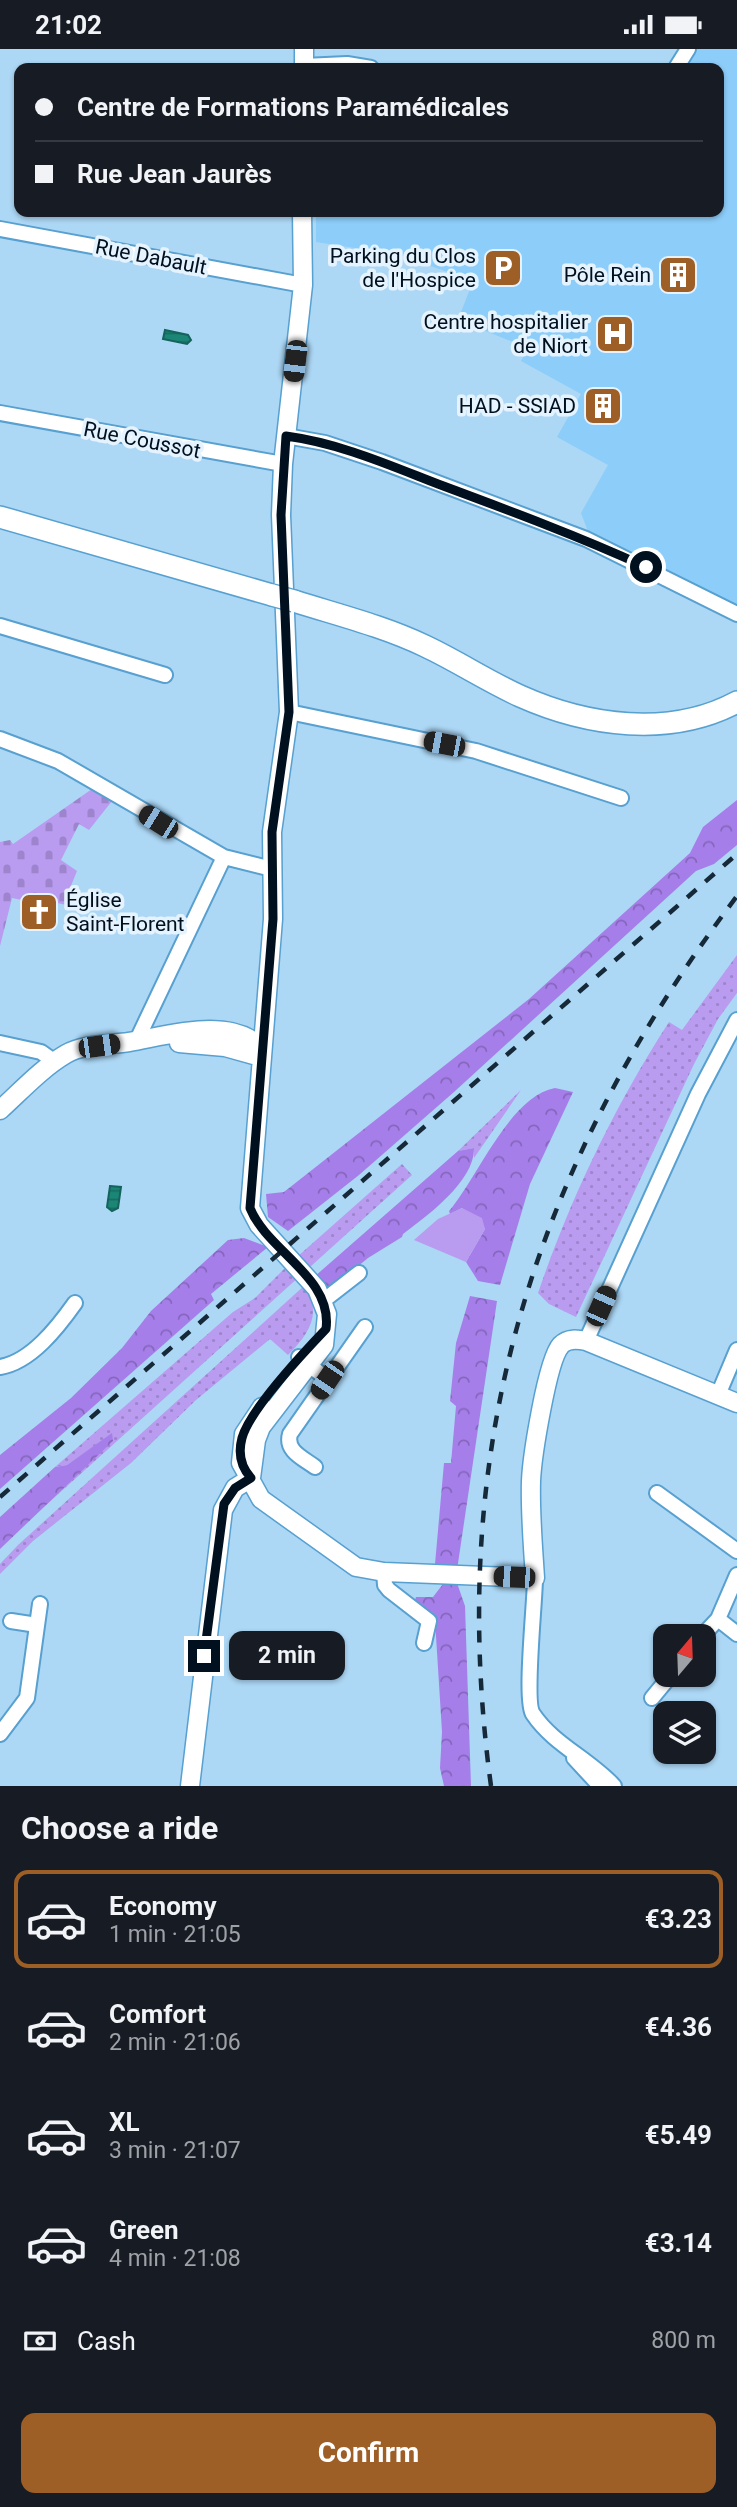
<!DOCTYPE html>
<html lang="en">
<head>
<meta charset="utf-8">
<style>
	body { margin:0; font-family:Roboto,sans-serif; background:#242831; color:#f1f3f6; height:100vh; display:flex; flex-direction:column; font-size:26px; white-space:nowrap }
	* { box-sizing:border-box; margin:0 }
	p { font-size:23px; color:#9ea1a6 }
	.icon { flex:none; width:38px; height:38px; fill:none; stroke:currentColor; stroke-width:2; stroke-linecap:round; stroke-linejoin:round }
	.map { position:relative; height:1737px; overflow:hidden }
	.side { display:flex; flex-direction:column; background:#171b24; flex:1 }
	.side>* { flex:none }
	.top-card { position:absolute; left:14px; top:14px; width:710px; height:154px; border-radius:14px; box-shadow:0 2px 5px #0004; display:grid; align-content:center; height:154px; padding:0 21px; background:#171b24 }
	.needle { width:46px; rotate:19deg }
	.tools { position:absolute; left:653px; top:1575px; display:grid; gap:14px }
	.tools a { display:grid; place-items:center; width:63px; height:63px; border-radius:14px; background:#171b24; box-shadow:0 2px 5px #0004; font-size:35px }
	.end { position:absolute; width:32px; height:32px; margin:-16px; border:9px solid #00101e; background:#fff; box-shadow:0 0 0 4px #fff }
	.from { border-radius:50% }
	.bubble { position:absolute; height:49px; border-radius:14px; background:#171b24; box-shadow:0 2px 5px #0004; font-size:23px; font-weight:700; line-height:49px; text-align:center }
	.car { position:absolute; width:21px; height:42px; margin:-21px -10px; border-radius:9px; box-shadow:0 0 5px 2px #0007; background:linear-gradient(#222 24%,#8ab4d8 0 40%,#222 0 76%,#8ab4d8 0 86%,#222 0) }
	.top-card b { display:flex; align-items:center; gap:24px; height:66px; font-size:26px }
	.top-card b+b { border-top:2px solid #363941 }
	.top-card i { width:18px; height:18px; background:#f1f3f6 }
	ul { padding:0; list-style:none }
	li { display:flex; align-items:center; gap:21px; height:98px; margin:0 14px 10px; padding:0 7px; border:4px solid transparent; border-radius:14px }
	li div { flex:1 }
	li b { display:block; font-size:26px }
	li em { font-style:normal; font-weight:700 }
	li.on { border-color:#9e5f26 }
	li>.icon { width:63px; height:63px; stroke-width:1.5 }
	h2 { padding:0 21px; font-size:32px; line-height:84px }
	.pay { display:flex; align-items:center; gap:18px; height:77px; padding:0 21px; font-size:26px }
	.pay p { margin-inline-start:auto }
	.action { display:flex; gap:14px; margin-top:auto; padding:14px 21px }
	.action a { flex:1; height:80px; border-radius:14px; background:#9e5f26; color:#fff; font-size:28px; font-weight:700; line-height:80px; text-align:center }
	.status { display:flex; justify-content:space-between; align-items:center; height:49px; padding:0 35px; background:#171b24; direction:ltr }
	.status svg { height:19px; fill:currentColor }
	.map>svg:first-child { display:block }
</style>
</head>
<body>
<div class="status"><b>21:02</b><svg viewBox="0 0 49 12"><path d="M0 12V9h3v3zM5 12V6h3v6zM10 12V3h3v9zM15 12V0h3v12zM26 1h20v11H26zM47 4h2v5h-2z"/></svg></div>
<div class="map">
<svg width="737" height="1737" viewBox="0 0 737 1737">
	<defs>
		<pattern id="grass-dots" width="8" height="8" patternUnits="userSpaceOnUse" patternTransform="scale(1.75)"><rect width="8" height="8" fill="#b99bf0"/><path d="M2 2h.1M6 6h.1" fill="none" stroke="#9d84cd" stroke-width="1.8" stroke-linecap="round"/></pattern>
		<pattern id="forest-crowns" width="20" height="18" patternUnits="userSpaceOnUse" patternTransform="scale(1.75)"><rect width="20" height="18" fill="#a67ee9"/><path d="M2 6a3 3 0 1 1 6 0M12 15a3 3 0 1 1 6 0" fill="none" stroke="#8566bc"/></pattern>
		<pattern id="cemetery-stones" width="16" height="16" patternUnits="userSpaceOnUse" patternTransform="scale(1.75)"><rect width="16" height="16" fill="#b99bf0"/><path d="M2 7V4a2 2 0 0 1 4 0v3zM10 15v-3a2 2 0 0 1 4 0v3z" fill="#9d84cd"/></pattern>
		<pattern id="water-rules" width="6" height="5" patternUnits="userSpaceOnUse" patternTransform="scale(1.75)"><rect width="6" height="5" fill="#1c8676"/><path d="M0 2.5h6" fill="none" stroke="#166c60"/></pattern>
	</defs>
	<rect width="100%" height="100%" fill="#acd7f5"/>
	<!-- built -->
	<path fill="#8dcdf9" d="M696 0H737V558L589 485 581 464 608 416 557 388 581 345 521 312 528 299 458 271 473 232 400 206 316 193V163H719V19H683Z"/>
	<!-- grass -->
	<path fill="url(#grass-dots)" d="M737 906V944L718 970 694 1015 576 1268 549 1255 538 1244C571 1148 614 1058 669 973L682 981Z
		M521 1041 474 1109V1099L458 1102Z
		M402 1115 412 1126 15 1484 112 1385 67 1416 55 1418 233 1263 255 1249 288 1216Z
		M305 1236C322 1265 310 1284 288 1306L270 1290 196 1351 131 1414 33 1492 0 1525V1515L18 1496Z"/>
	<!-- forest -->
	<path fill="url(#forest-crowns)" d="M737 751V796L714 815 696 822 454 1043 359 1126 288 1182 268 1168 266 1145 284 1143 529 950 690 804 703 778Z
		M555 1039 573 1043 530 1135 500 1236 478 1232 466 1213 485 1180 462 1159 450 1165 449 1162C478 1128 510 1047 555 1039Z
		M474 1099C475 1132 427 1167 403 1185L402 1188 368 1209 330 1240 314 1228 458 1102Z
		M244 1189 268 1198 211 1245 214 1251 0 1440V1406L71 1349 122 1299 151 1262 228 1191Z
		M470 1247 497 1252 457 1521 435 1515 444 1414H451L456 1357 450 1352 456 1294Z
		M112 1384 113 1392 0 1500V1468L55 1418 67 1416Z
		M457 1534 465 1557 471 1737H444L440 1719 442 1683 435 1571 415 1551 416 1548H433L443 1535Z"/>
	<!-- cemetery -->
	<path fill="url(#cemetery-stones)" d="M92 740 112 752 89 781 79 775 61 811 77 822 68 844 75 847 71 857 53 853 51 857 12 849 0 897V793L10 791 13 795Z"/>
	<!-- green -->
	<path fill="#b99bf0" d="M462 1159 482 1169 485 1180 466 1213 414 1191 438 1170Z"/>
	<!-- water -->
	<path fill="url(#water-rules)" stroke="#14635c" stroke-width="2" d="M165 281 188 286 191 291 187 295 163 290Z
		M110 1137 121 1138 118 1159 112 1162 107 1158Z"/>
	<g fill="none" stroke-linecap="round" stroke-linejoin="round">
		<defs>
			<path id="minor" d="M304 17 347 15 371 19
				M676 19 688 0
				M0 180 303 236
				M0 364 283 415
				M286 387 325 394 382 413 586 490 737 565
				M0 577 165 626
				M289 663 476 702 621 749
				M0 690 58 712 224 808 272 820
				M137 991 224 808
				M0 994 41 1003 55 1013
				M323 1252 359 1224
				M586 1292 698 1045 737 971
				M299 1308 327 1330
				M0 1318C31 1313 58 1278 75 1254
				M718 1346 737 1301
				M315 1418C303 1409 285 1402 290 1385L365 1278
				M657 1444 737 1502
				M384 1523 385 1536 389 1541 429 1572 424 1594
				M535 1529C535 1553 524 1652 533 1665 553 1695 589 1710 614 1737
				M718 1570 737 1526
				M11 1572 37 1576
				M702 1587 718 1570 737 1585
				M652 1649 671 1626
				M0 1685 27 1649 40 1555
				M574 1709 600 1737"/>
			<path id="tertiary" d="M304 0V19
				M179 994 225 998 261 1008
				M0 1061C21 1042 42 1019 66 1005 83 995 109 996 129 993 166 987 232 966 262 1000
				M262 1358 244 1385 241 1414 261 1450 356 1518 384 1523 535 1529C533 1497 530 1464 531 1432 532 1409 547 1311 561 1296 568 1289 577 1290 586 1292L737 1354
				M251 1429 256 1391 261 1378 324 1296 327 1265 317 1240 259 1176 250 1159 273 870 272 783 289 663 281 466 283 415 303 236 302 163
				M190 1737 223 1461 235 1439 251 1429"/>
			<path id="secondary" d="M0 468 272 546
				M294 552C338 566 383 577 425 597 457 612 487 632 520 647 587 677 670 689 737 653"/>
		</defs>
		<!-- minor casing -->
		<use href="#minor" stroke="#57a0d0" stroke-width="18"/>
		<!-- tertiary casing -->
		<use href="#tertiary" stroke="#57a0d0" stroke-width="21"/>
		<!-- secondary casing -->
		<use href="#secondary" stroke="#57a0d0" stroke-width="24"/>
		<!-- minor -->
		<use href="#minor" stroke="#fff" stroke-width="14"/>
		<!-- tertiary -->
		<use href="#tertiary" stroke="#fff" stroke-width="18"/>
		<!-- secondary -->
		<use href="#secondary" stroke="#fff" stroke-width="21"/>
		<!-- rail -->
		<path stroke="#152939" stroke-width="4.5" stroke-dasharray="12 12" stroke-linecap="butt" d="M0 1448 737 805
			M491 1737C445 1399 533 1117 737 847"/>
		<defs>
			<path id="secondary-bridge" d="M272 546 294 552"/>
		</defs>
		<!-- secondary-bridge casing -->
		<use href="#secondary-bridge" stroke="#57a0d0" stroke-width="24" stroke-linecap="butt"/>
		<!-- secondary-bridge -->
		<use href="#secondary-bridge" stroke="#fff" stroke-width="21"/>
	</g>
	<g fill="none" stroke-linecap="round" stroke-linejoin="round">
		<!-- route -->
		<path stroke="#00101e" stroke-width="9" d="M204 1607 224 1455 235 1439 251 1429C241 1418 238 1404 242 1389 250 1360 305 1302 326 1280 333 1228 267 1202 250 1159L273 870 272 783 289 663 281 466 286 387C339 394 389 416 438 435 508 461 578 487 646 518"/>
	</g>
	<!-- icons -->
	<defs>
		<symbol id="parking-square" viewBox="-11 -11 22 22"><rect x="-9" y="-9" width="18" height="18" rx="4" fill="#9e5f26" stroke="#e5f3fe"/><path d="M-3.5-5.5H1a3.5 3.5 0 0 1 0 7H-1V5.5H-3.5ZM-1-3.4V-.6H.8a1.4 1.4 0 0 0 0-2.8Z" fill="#fff"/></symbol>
		<symbol id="building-square" viewBox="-11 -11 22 22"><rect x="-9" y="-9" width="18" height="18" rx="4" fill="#9e5f26" stroke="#e5f3fe"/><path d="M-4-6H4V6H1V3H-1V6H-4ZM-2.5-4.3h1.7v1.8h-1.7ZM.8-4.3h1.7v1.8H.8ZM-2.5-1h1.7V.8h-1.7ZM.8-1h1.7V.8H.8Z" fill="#fff"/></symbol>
		<symbol id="hospital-square" viewBox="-11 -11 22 22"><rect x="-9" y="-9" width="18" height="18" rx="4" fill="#9e5f26" stroke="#e5f3fe"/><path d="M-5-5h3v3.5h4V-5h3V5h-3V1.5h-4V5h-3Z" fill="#fff"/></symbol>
		<symbol id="church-square" viewBox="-11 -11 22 22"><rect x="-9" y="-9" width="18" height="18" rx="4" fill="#9e5f26" stroke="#e5f3fe"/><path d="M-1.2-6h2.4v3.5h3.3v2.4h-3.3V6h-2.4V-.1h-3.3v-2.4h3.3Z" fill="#fff"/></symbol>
	</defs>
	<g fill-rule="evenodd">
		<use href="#parking-square" x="481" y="197" width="44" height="44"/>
		<use href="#building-square" x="656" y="204" width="44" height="44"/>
		<use href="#hospital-square" x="593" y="263" width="44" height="44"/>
		<use href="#building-square" x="581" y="335" width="44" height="44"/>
		<use href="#church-square" x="17" y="841" width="44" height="44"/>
	</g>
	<g text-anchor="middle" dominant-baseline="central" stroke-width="7" stroke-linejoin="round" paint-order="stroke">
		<!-- poi labels -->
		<g font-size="21" fill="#00101e" stroke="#e5f3fe" text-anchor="end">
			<text x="476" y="207">Parking du Clos<tspan x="476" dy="24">de l'Hospice</tspan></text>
			<text x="651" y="226">Pôle Rein</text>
			<text x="588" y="273">Centre hospitalier<tspan x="588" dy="24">de Niort</tspan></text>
			<text x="576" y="357">HAD - SSIAD</text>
			<text x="66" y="851" text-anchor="start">Église<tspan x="66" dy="24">Saint-Florent</tspan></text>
		</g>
		<!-- street labels -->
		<g font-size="21" fill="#00101e" stroke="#e5f3fe">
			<text transform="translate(151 208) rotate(11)">Rue Dabault</text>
			<text transform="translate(142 391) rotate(11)">Rue Coussot</text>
		</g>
	</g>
</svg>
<div class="tools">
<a><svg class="needle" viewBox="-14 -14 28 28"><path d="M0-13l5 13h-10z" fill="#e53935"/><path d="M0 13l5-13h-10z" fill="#9ea1a6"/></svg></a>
<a><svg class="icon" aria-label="layers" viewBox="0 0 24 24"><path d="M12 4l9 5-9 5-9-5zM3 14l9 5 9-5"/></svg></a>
</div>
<i class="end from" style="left:646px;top:518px"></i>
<i class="end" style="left:204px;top:1607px"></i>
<div class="bubble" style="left:229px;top:1582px;width:116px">2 min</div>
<i class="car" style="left:295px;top:312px;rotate:187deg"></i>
<i class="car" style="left:444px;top:695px;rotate:281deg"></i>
<i class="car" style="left:158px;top:773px;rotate:302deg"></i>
<i class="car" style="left:99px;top:997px;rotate:82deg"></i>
<i class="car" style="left:601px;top:1257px;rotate:24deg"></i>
<i class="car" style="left:327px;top:1331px;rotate:214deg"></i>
<i class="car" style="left:514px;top:1528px;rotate:272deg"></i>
<div class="top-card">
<b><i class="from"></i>Centre de Formations Paramédicales</b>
<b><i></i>Rue Jean Jaurès</b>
</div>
</div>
<section class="side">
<h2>Choose a ride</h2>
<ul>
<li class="on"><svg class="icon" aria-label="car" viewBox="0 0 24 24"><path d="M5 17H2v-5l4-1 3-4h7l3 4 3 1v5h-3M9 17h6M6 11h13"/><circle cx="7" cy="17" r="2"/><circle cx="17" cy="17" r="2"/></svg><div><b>Economy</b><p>1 min · 21:05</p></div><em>€3.23</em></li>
<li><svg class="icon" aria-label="car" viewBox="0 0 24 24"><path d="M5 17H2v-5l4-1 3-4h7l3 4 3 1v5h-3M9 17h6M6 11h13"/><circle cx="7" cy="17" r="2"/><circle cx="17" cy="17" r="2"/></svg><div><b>Comfort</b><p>2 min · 21:06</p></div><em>€4.36</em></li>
<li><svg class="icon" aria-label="car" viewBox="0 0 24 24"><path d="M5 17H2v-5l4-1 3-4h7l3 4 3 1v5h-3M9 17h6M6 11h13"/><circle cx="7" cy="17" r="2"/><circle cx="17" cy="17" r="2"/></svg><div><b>XL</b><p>3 min · 21:07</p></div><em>€5.49</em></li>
<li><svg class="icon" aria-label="car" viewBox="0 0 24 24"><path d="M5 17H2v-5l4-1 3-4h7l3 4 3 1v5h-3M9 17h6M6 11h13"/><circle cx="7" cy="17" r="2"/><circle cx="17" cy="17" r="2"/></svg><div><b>Green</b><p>4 min · 21:08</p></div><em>€3.14</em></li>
</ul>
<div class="pay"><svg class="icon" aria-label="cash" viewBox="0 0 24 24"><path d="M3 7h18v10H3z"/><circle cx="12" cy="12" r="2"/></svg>Cash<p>800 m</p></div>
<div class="action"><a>Confirm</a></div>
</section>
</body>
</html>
